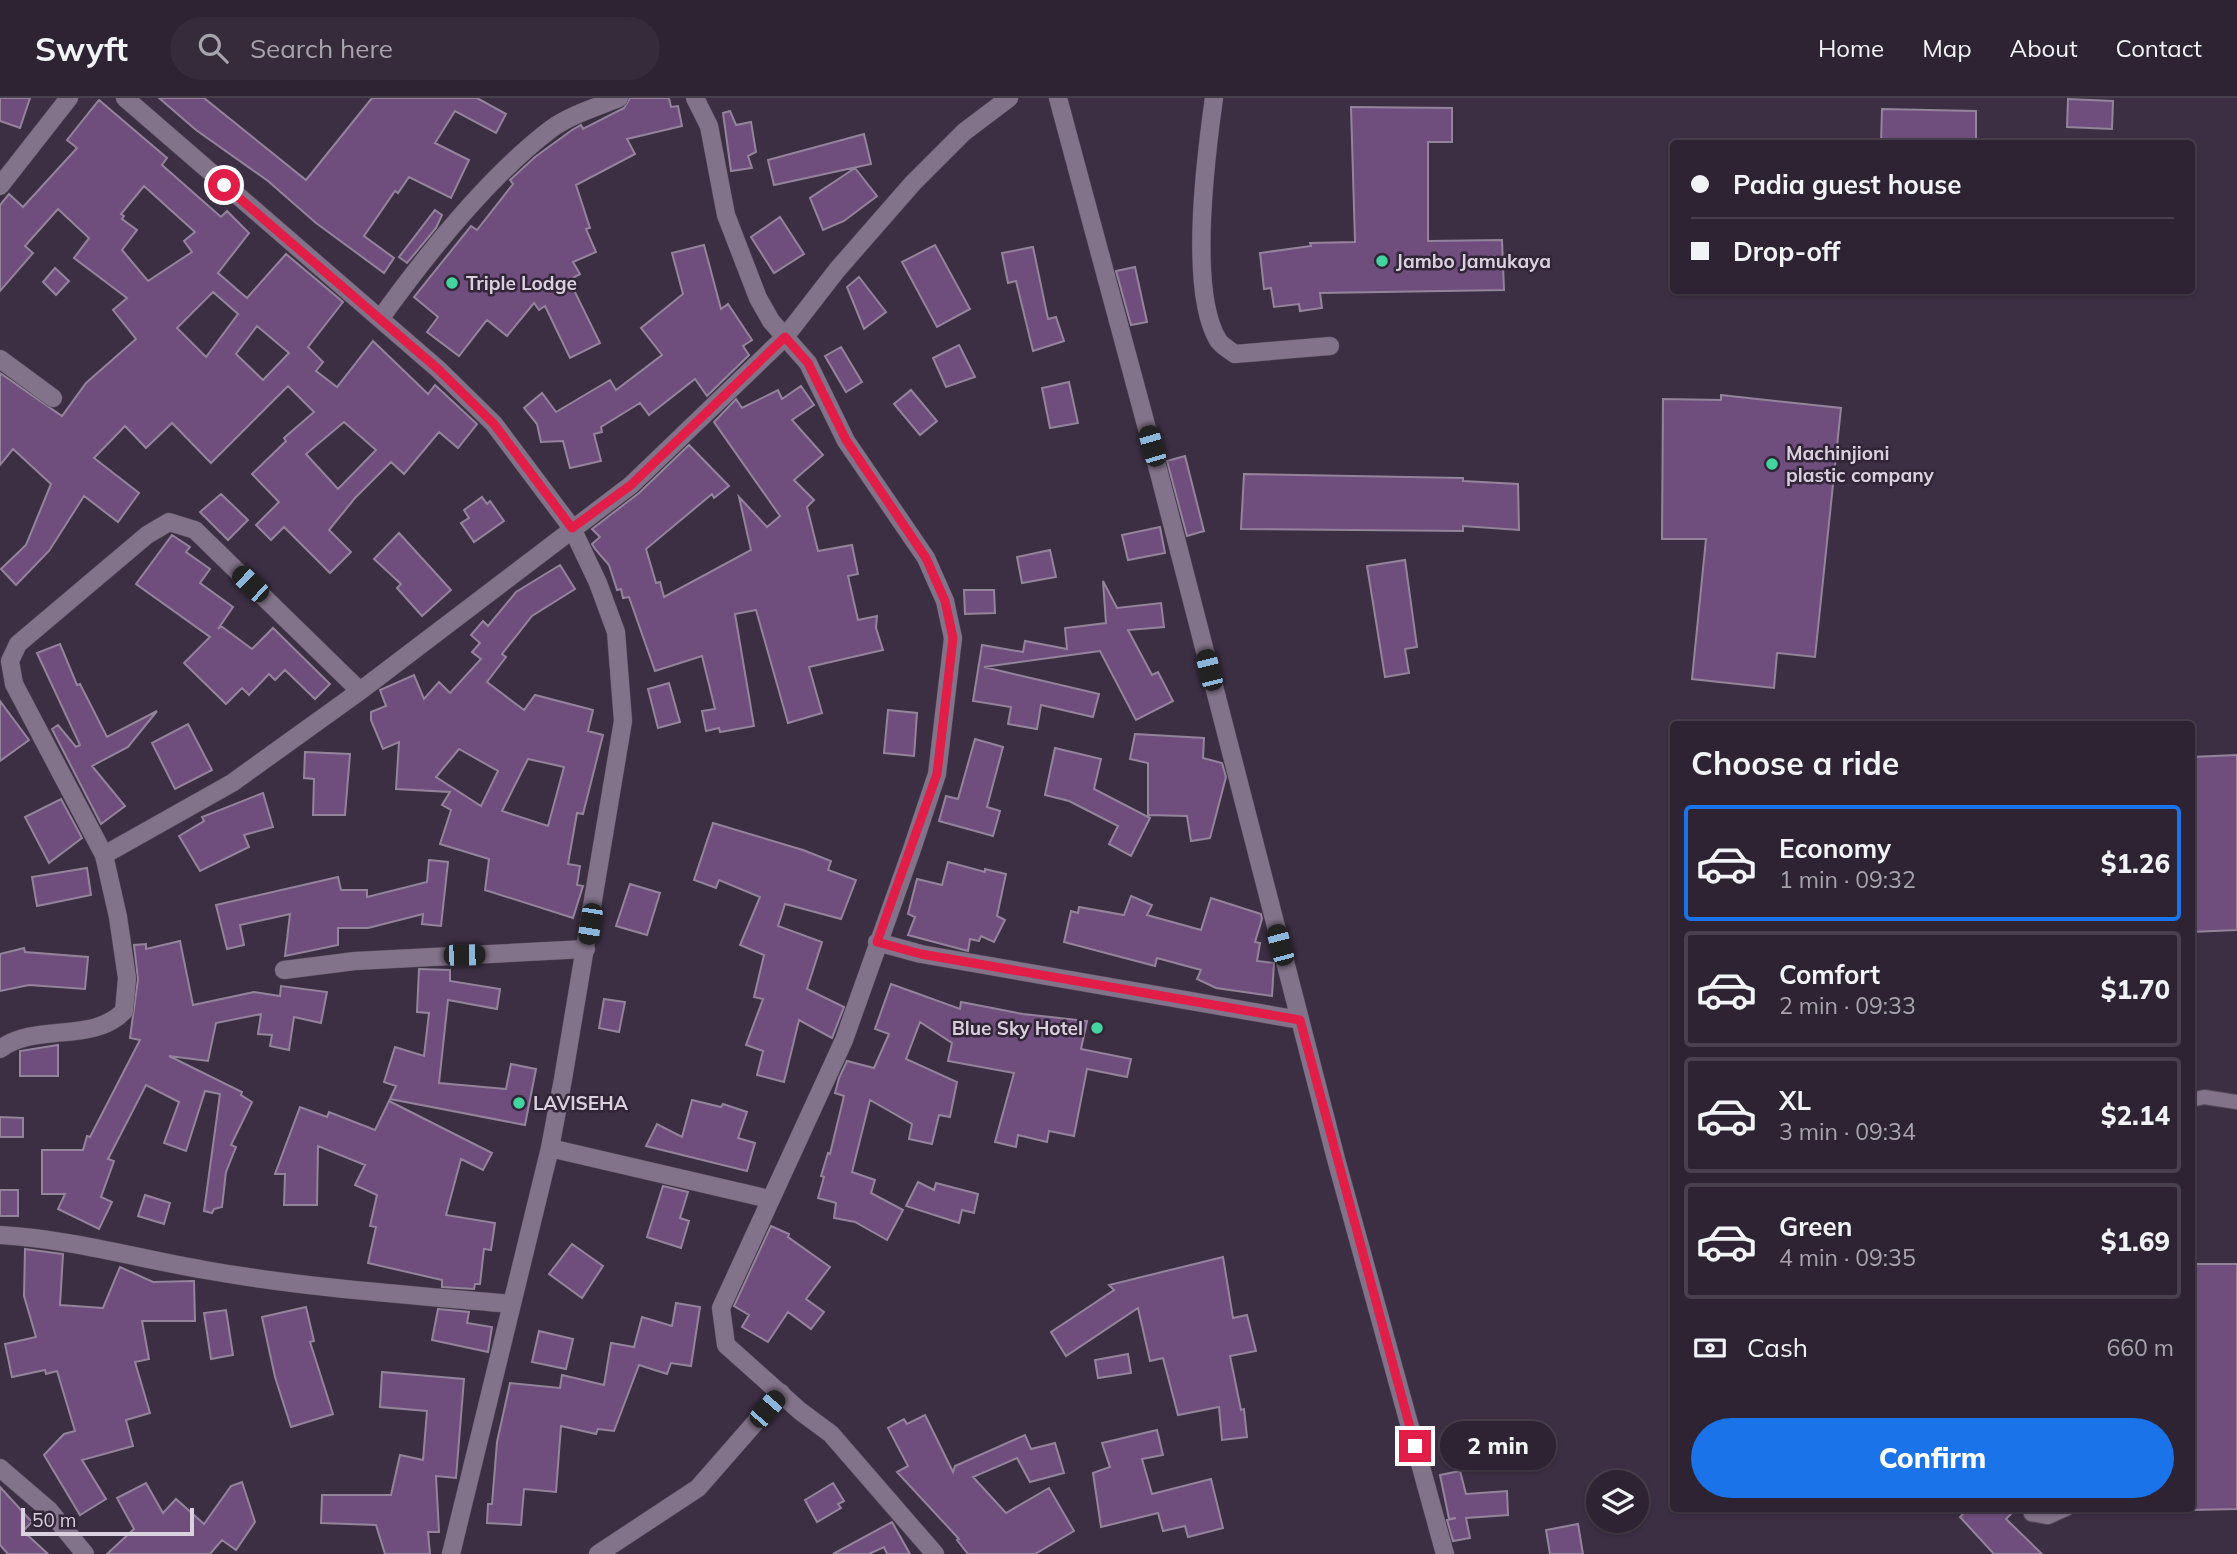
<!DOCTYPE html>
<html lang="en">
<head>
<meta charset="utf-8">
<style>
	body { margin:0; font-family:Mulish,sans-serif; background:#352b3a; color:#f1f3f6; height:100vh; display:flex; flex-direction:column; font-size:26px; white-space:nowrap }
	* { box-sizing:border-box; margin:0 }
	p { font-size:23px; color:#a7a4ac }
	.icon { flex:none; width:38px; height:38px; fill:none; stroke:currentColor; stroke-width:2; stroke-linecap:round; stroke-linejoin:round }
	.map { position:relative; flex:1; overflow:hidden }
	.side { position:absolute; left:1670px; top:623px; width:525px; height:791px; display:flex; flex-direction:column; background:#2d2332; border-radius:7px; box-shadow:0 2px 5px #0004,0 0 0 2px #48404d }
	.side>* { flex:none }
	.hud { position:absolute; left:1670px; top:42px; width:525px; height:154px; border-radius:7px; box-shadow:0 2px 5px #0004,0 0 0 2px #48404d; display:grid; align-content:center; height:154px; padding:0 21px; background:#2d2332 }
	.tools { position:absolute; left:1586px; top:1372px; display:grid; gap:14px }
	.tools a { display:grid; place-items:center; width:63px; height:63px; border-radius:50%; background:#2d2332; box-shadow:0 2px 5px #0004,0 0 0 2px #48404d; font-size:35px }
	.scale { position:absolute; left:21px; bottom:18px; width:173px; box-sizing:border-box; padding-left:7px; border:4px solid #dad1de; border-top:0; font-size:19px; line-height:24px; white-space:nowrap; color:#dad1de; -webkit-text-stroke:5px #322538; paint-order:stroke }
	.end { position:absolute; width:32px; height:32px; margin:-16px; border:9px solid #e11d48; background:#fff; box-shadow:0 0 0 4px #fff }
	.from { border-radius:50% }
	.bubble { position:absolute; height:49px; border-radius:24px; background:#2d2332; box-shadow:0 2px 5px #0004,0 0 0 2px #48404d; font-size:23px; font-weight:800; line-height:49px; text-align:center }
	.car { position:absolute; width:21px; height:42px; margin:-21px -10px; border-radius:9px; box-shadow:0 0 5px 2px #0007; background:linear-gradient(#222 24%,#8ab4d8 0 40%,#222 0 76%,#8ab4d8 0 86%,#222 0) }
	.hud b { display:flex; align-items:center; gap:24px; height:66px; font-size:26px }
	.hud b+b { border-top:2px solid #48404d }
	.hud i { width:18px; height:18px; background:#f1f3f6 }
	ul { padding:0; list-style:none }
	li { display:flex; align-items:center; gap:21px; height:116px; margin:0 14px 10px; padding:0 7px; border:4px solid #48404d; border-radius:7px }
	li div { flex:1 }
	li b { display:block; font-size:26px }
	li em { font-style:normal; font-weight:800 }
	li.on { border-color:#1a73e8 }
	li>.icon { width:63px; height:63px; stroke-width:1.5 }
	h2 { padding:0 21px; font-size:32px; line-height:84px }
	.pay { display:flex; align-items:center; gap:18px; height:77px; padding:0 21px; font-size:26px }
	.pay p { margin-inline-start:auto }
	.button { display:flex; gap:14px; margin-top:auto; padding:14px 21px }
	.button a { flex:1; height:80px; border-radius:42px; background:#1a73e8; color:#fff; font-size:28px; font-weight:800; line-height:80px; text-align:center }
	header { display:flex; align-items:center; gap:42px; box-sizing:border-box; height:98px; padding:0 35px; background:#2d2332; border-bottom:2px solid #48404d }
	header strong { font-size:33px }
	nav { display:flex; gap:38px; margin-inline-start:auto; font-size:24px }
	.search { width:490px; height:63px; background:#352b3a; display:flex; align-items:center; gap:18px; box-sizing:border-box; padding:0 24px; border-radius:38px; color:#a7a4ac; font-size:26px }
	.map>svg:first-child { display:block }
</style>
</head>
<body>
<header>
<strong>Swyft</strong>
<div class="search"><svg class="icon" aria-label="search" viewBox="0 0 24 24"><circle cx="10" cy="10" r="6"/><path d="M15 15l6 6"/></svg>Search here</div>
<nav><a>Home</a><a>Map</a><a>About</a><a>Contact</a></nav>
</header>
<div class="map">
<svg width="2237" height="1456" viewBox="0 0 2237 1456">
	<rect width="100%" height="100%" fill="#3c2f43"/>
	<!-- building -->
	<path fill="#6f4e7e" stroke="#94849b" stroke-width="2" fill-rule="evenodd" d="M0 0H30L20 30 0 23Z
		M159 0H204L306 82 372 0H477L506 16 496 35 455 13 435 45 469 62 451 100 409 79 398 95 395 93 364 138 394 160 384 175 316 125 268 83 196 32Z
		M630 0H669L671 9 678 8 682 28 627 41 635 56 576 87 590 130 586 131 596 154 573 164 580 176 569 182 600 245 570 260 545 208 539 212 534 205 507 238 487 222 459 258 427 234 438 219 414 199 471 128 477 132 513 86 510 82 535 59 572 32 581 27 583 31 624 10Z
		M2068 1 2113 3 2112 31 2067 29Z
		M99 2 167 60 162 67 221 119 227 113 249 135 218 175 247 200 286 156 343 204 308 249 323 264 316 273 337 289 373 243 428 296 435 287 477 326 458 350 439 334 404 376 391 364 355 400 329 432 351 454 330 475 284 429 271 442 256 427 279 404 252 376 286 343 284 340 314 314 288 288 211 365 172 325 146 350 125 328 94 360 139 395 118 424 84 398 49 453 16 487 1 471 26 447 51 386 13 351 0 367V275L62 318 86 285 136 241 113 212 127 200 74 160 89 140 58 111 25 148 33 155 0 193V107L9 96 23 109 77 50 67 42ZM144 88 195 134 184 143 192 154 148 183 122 152 137 132 122 121 124 118 121 116ZM213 194 238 216 206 259 177 230ZM257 228 289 255 263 282 236 256ZM344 324 376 352 338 391 306 356Z
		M1351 9 1452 10V44H1428V143L1502 142 1504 192 1320 195 1322 210 1300 213 1299 206 1274 209 1271 190 1264 191 1260 155 1311 148 1310 145 1355 144Z
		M1882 11 1976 13V46H1881Z
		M730 13 736 27 751 24 756 54 748 58 752 70 731 73 723 15Z
		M864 36 871 66 774 87 768 62Z
		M855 70 877 98 844 123 823 132 810 100Z
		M435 112 442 117 436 130 407 165 399 159Z
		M780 119 804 156 774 175 751 139Z
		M704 147 721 211 728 206 752 242 743 248 749 257 707 298 695 281 649 317 640 305 601 329 602 334 594 336 601 363 570 370 563 343 541 344 537 326 524 310 542 295 556 314 610 282 616 292 662 257 641 230 683 196 672 155Z
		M935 147 970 211 937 229 902 164Z
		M1033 149 1048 221 1056 219 1064 243 1033 253 1016 183 1008 185 1002 155Z
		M1135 169 1147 224 1131 227 1116 173Z
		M55 170 69 183 56 197 43 184Z
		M859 179 886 214 864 231 847 189Z
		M959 247 975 279 946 289 933 260Z
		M841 249 862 284 846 294 825 258Z
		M1069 284 1078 325 1050 330 1042 290Z
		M801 288 814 307 792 322 823 357 794 382 814 402 807 409 818 453 852 447 858 476 848 478 858 522 877 518 876 530 883 552 809 569 822 615 788 625 756 512 735 516 754 628 720 634 719 630 706 633 702 613 715 611 702 558 655 573 629 499 623 500 621 491 617 492 609 467 595 451 592 446 600 439 592 431 639 395 689 347 729 388 714 400 712 396 646 451 656 485 660 484 664 499 751 452 739 399 767 429 780 418 714 324 736 301 742 310 778 292 782 301Z
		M911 292 937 323 920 337 894 306Z
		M1721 297 1841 310 1815 559 1777 555 1774 590 1692 581 1706 441H1662L1663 301 1721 302Z
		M1185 358 1204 433 1187 438 1167 363Z
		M1244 376 1463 380V383L1518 386 1519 432 1463 428V433L1241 431Z
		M221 396 248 422 228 442 200 414Z
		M482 399 487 406 490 403 504 423 474 444 461 425 469 420 464 412Z
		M1160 429 1165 455 1128 462 1122 437Z
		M399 435 451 492 422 518 397 490 401 486 374 461Z
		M172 437 190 449 186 454 210 471 200 485 233 509 218 531 221 528 252 551 273 530 330 586 315 601 285 572 275 582 269 576 249 597 242 590 226 606 184 565 210 539 136 486Z
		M1050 452 1056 479 1022 485 1017 459Z
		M1405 462 1417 549 1405 551 1409 575 1385 579 1367 468Z
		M560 467 575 491 532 518 502 556 506 559 487 584 524 612 535 597 593 612 588 633 603 637 583 716 577 715 568 766 580 768 577 787 583 788 573 820 485 792 489 761 440 746 451 712 442 707 450 694 396 691 399 644 383 651 371 622V614L386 608 380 592 414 577 424 601 439 584 450 595 481 561 472 554 480 545 471 537 483 523 488 528 516 494ZM459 651 498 673 481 708 436 679ZM528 661 564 669 548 728 502 713Z
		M1103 483 1117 510 1161 505 1164 529 1128 532 1152 577 1158 574 1173 603 1136 622 1100 553 984 569 1099 596 1093 619 1041 607 1037 631 1008 626 1011 609 973 603 982 547 1023 554 1025 543 1067 551 1065 530 1106 525Z
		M964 492H994L995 515 965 516Z
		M60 546 77 587 80 586 107 639 157 613 128 649 92 668 125 708 101 726 52 631 58 627 76 649 80 647 37 555Z
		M669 585 680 624 658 630 648 591Z
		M0 603 29 642 0 663Z
		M888 612 917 615 914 658 884 655Z
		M188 626 212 672 175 691 152 645Z
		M1135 636 1204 640 1203 660 1222 665 1226 679 1210 740 1191 743 1187 718 1148 717V665L1130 661Z
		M975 641 1003 649 987 709 1000 713 993 738 939 723 946 698 958 701Z
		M1055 650 1101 661 1094 691 1150 720 1131 758 1109 746 1118 728 1069 703 1045 697Z
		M305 654 350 656 345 717H313L314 681 304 680Z
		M2237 657V832L2191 834V659Z
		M263 695 273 729 244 737 249 749 200 773 179 738 204 723 202 719Z
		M61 701 82 740 49 765 25 719Z
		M713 725 803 752 831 763 828 772 856 782 841 821 785 806 778 828 822 844 807 891 844 909 832 940 799 922 784 984 757 977 763 953 746 947 763 901 754 899 764 857 740 847 760 799 719 782 716 790 694 782Z
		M429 762 448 764 441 828 422 826 423 816 368 830H338V847L285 858 290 816 240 827 244 847 227 851 216 807 338 779 341 792H367V799L427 784Z
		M948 764 985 774V771L1006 776 997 818 1005 822 994 844 981 838 979 843 970 841 968 853 908 837 915 819 908 816 917 781 942 787Z
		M87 770 91 797 37 808 32 779Z
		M630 786 660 795 647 837 616 828Z
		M1131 798 1152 807 1147 817 1201 832 1211 800 1261 816 1262 821 1255 844 1260 845 1257 863 1274 865 1272 898 1216 890 1197 881 1201 872 1157 860 1155 868 1064 844 1071 813 1078 815 1079 809 1124 817Z
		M180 843 193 907 254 894 280 898 281 888 327 894 321 925 294 919 289 952 270 948 272 937 258 936 261 916 216 925 208 963 169 958 242 994 241 997 252 1004 231 1047 236 1049 226 1074 222 1109 214 1111 212 1115 204 1113 220 996 205 993 186 1053 164 1045 179 1004 146 987 108 1061 114 1063 101 1099 112 1104 99 1131 58 1111 65 1096H42V1052H83L87 1038 90 1039 140 942 130 940 138 881 134 847 146 846V851Z
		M24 850 25 854 88 859 85 891 29 887 0 893V856Z
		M419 871 450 872V883L500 891 497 911 448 902 439 985 506 991 511 966 536 971 525 1027 390 1001 396 988 384 984 395 949 424 958 429 915 417 914Z
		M891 886 960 911 961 904 1023 916 1087 923 1081 951 1131 961 1127 979 1087 971 1074 1038 1049 1033 1047 1044 1018 1037 1016 1049 995 1044 1014 975 948 963 952 945 920 924 906 961 957 984 950 1019 939 1017 932 1046 909 1041 912 1026 870 1002 852 1074 875 1082 871 1095 903 1112 887 1142 855 1124 834 1120 836 1105 818 1100 824 1079 821 1078 828 1055 830 1056 844 998 835 995 839 980 847 963 874 970 889 936 875 931Z
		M604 901 625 904 619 934 599 930Z
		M58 947V978H20V953Z
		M692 1002 721 1009 723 1006 747 1014 738 1040 755 1045 747 1073 646 1048 657 1026 682 1039Z
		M389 1003 492 1055 483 1072 461 1061 446 1117 495 1125 491 1152 484 1151 480 1186H475L474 1191 442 1189V1182L368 1165 376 1129 370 1128 377 1097 355 1087 365 1067 318 1048 317 1107H284L285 1076H275L300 1009 327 1019 329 1014 375 1032Z
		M0 1019 23 1020V1039H0Z
		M918 1084 934 1092 936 1085 978 1096 974 1115 962 1112 959 1125 906 1108Z
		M663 1088 688 1094 680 1120 689 1123 681 1150 647 1139Z
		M0 1092H18V1118H0Z
		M145 1097 170 1105 164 1126 138 1118Z
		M771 1128 789 1136 788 1139 830 1169 806 1201 824 1214 811 1231 788 1214 768 1244 742 1229 749 1217 734 1208Z
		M572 1146 603 1168 582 1200 549 1176Z
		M25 1151 63 1156 60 1207 103 1210 120 1169 153 1184 194 1183 195 1223H142L149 1261 135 1264 150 1315 126 1322 133 1348 82 1362 106 1401 80 1417 44 1357 64 1336 75 1333 57 1273 46 1276 45 1272 12 1279 5 1246 36 1239 24 1198Z
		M1223 1159 1233 1220 1247 1217 1256 1253 1230 1258 1241 1312 1244 1311 1247 1339 1222 1342 1219 1309 1178 1317 1163 1260 1150 1263 1138 1210 1066 1258 1051 1234 1114 1192 1109 1187Z
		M2191 1166H2237V1411L2191 1412Z
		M676 1205 700 1209 691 1268 671 1265 667 1276 639 1267 614 1333 598 1331 596 1336 561 1328 556 1394 524 1391 521 1427 487 1425 488 1406H492L497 1344 510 1285 560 1290 562 1277 604 1287 611 1245 634 1249 642 1219 672 1228Z
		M306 1209 314 1243 310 1244 333 1316 291 1329 275 1279 262 1219Z
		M438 1211 469 1214 467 1225 492 1229 488 1254 432 1242Z
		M226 1212 233 1257 211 1261 204 1215Z
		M539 1233 573 1241 566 1271 532 1264Z
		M1128 1256 1131 1275 1098 1280 1095 1262Z
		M382 1274 464 1281 456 1380 436 1378 439 1434H428L430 1456H385L376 1427 321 1425 322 1397H391L400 1357 423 1362 427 1313 380 1309Z
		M925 1317 953 1374 955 1368 1025 1337 1031 1351 1055 1345 1064 1375 1030 1384 1017 1360 973 1379 1006 1415 1049 1390 1074 1433 1035 1456H968L957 1442 959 1441 897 1374 908 1368 888 1330 904 1321 907 1326Z
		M1157 1332 1163 1357 1142 1361 1152 1396 1211 1381 1223 1430 1188 1439 1185 1428 1163 1433 1158 1415 1101 1429 1093 1375 1110 1369 1102 1345Z
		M1460 1373 1466 1396 1507 1393 1508 1417 1466 1420 1470 1440 1453 1443 1447 1422 1456 1420 1449 1421 1440 1377Z
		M242 1384 255 1424 236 1452 222 1442 210 1456H107L134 1431 117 1400 146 1385 163 1415 176 1401 204 1426 231 1388Z
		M833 1385 844 1403 838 1406 841 1410 817 1424 805 1402Z
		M0 1389 32 1424 23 1433 48 1456H8L0 1447Z
		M1969 1410H2017L2006 1421 2042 1456H1994L1960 1419Z
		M892 1424 910 1456H887L884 1449 869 1456H833Z
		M1578 1426 1583 1456H1550L1546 1432Z"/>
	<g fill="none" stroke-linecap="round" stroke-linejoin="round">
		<defs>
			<path id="service" d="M2191 1002 2204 999 2237 1004
				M2031 1416 2048 1419 2068 1410"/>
			<path id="minor" d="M125 0 438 271 494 326 572 430 598 485 616 534 623 623 563 981 550 1050 451 1456
				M695 0 709 28 726 117 758 200 771 223 808 265 846 343 926 460 945 503 953 540 937 676 911 754 844 942 721 1210 726 1247 800 1313 831 1336 935 1456
				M1058 0 1159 375 1336 1061 1445 1456
				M1214 0C1206 57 1188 192 1218 242 1221 247 1229 252 1235 256L1330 248
				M380 221C426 157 488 79 551 31 570 17 597 9 619 0
				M0 261 53 300
				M104 757 232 685 360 593 631 387 785 239 837 172 913 85 964 34 1009 0
				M877 844 921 856 1300 922
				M284 872 355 863 586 851
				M0 951C36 924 93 946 124 913L127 880 118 819 104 757 14 586 10 563 18 546 147 437 169 424 195 432 360 593
				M550 1050 769 1101
				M0 1137C70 1141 136 1160 205 1172 306 1190 410 1197 512 1206
				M0 1370 49 1412 85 1456
				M598 1456 698 1390 781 1295"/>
			<path id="tertiary" d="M0 88 69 0"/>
		</defs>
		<!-- service casing -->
		<use href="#service" stroke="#564b5c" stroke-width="16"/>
		<!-- minor casing -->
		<use href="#minor" stroke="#564b5c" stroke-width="19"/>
		<!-- tertiary casing -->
		<use href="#tertiary" stroke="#564b5c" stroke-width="19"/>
		<!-- service -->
		<use href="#service" stroke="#83738a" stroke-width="14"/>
		<!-- minor -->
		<use href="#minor" stroke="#83738a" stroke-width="18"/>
		<!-- tertiary -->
		<use href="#tertiary" stroke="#83738a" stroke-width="18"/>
	</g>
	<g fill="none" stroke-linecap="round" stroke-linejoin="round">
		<!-- route -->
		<path stroke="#e11d48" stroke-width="9" d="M224 87 438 271 494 326 572 430 631 387 785 239 808 265 846 342 926 460 945 503 953 540 937 676 877 844 921 856 1300 922 1415 1348"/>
	</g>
	<!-- markers -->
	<g fill="#43d4a0" stroke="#322538" stroke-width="2.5">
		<circle cx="1382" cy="163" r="7"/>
		<circle cx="452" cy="185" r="7"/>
		<circle cx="1772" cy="366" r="7"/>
		<circle cx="1097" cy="930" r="7"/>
		<circle cx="519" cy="1005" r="7"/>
	</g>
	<g text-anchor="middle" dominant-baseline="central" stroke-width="5" stroke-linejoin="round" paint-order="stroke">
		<!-- poi labels -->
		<g font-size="19" font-weight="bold" fill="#dad1de" stroke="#322538" text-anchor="start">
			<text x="1396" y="163">Jambo Jamukaya</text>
			<text x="466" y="185">Triple Lodge</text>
			<text x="1786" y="355">Machinjioni<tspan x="1786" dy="22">plastic company</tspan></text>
			<text x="1083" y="930" text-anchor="end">Blue Sky Hotel</text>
			<text x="533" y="1005">LAVISEHA</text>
		</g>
	</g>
</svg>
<div class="tools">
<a><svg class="icon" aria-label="layers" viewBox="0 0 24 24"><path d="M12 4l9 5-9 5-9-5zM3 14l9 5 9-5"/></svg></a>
</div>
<div class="scale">50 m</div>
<i class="end from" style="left:224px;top:87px"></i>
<i class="end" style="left:1415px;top:1348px"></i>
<div class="bubble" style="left:1440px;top:1323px;width:116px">2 min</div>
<i class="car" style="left:1152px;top:348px;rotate:344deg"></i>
<i class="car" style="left:250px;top:486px;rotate:314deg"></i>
<i class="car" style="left:1209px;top:572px;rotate:346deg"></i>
<i class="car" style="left:590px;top:826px;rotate:189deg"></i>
<i class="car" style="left:1280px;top:847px;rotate:345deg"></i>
<i class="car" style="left:464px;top:857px;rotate:89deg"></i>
<i class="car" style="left:767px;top:1311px;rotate:41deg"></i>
<div class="hud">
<b><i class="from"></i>Padia guest house</b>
<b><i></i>Drop-off</b>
</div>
<section class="side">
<h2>Choose a ride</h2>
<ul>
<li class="on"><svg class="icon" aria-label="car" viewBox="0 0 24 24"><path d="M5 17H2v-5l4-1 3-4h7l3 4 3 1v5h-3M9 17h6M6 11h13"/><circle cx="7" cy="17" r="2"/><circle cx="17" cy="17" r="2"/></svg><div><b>Economy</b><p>1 min · 09:32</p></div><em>$1.26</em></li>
<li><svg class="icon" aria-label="car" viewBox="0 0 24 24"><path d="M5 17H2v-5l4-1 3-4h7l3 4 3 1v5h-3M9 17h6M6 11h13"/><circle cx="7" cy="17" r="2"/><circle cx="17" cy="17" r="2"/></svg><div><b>Comfort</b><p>2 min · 09:33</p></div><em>$1.70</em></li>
<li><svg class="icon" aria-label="car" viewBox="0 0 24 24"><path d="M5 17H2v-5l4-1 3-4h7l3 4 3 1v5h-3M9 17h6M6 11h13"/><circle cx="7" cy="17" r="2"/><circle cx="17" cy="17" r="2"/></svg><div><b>XL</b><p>3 min · 09:34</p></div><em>$2.14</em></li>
<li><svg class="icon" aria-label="car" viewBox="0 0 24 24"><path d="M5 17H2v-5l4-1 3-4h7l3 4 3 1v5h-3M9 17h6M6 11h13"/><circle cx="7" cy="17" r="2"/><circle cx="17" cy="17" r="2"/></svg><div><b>Green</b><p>4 min · 09:35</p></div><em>$1.69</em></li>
</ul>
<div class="pay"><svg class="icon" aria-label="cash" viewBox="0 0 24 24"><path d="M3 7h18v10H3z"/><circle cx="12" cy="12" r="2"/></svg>Cash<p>660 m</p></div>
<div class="button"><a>Confirm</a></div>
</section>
</div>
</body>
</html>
